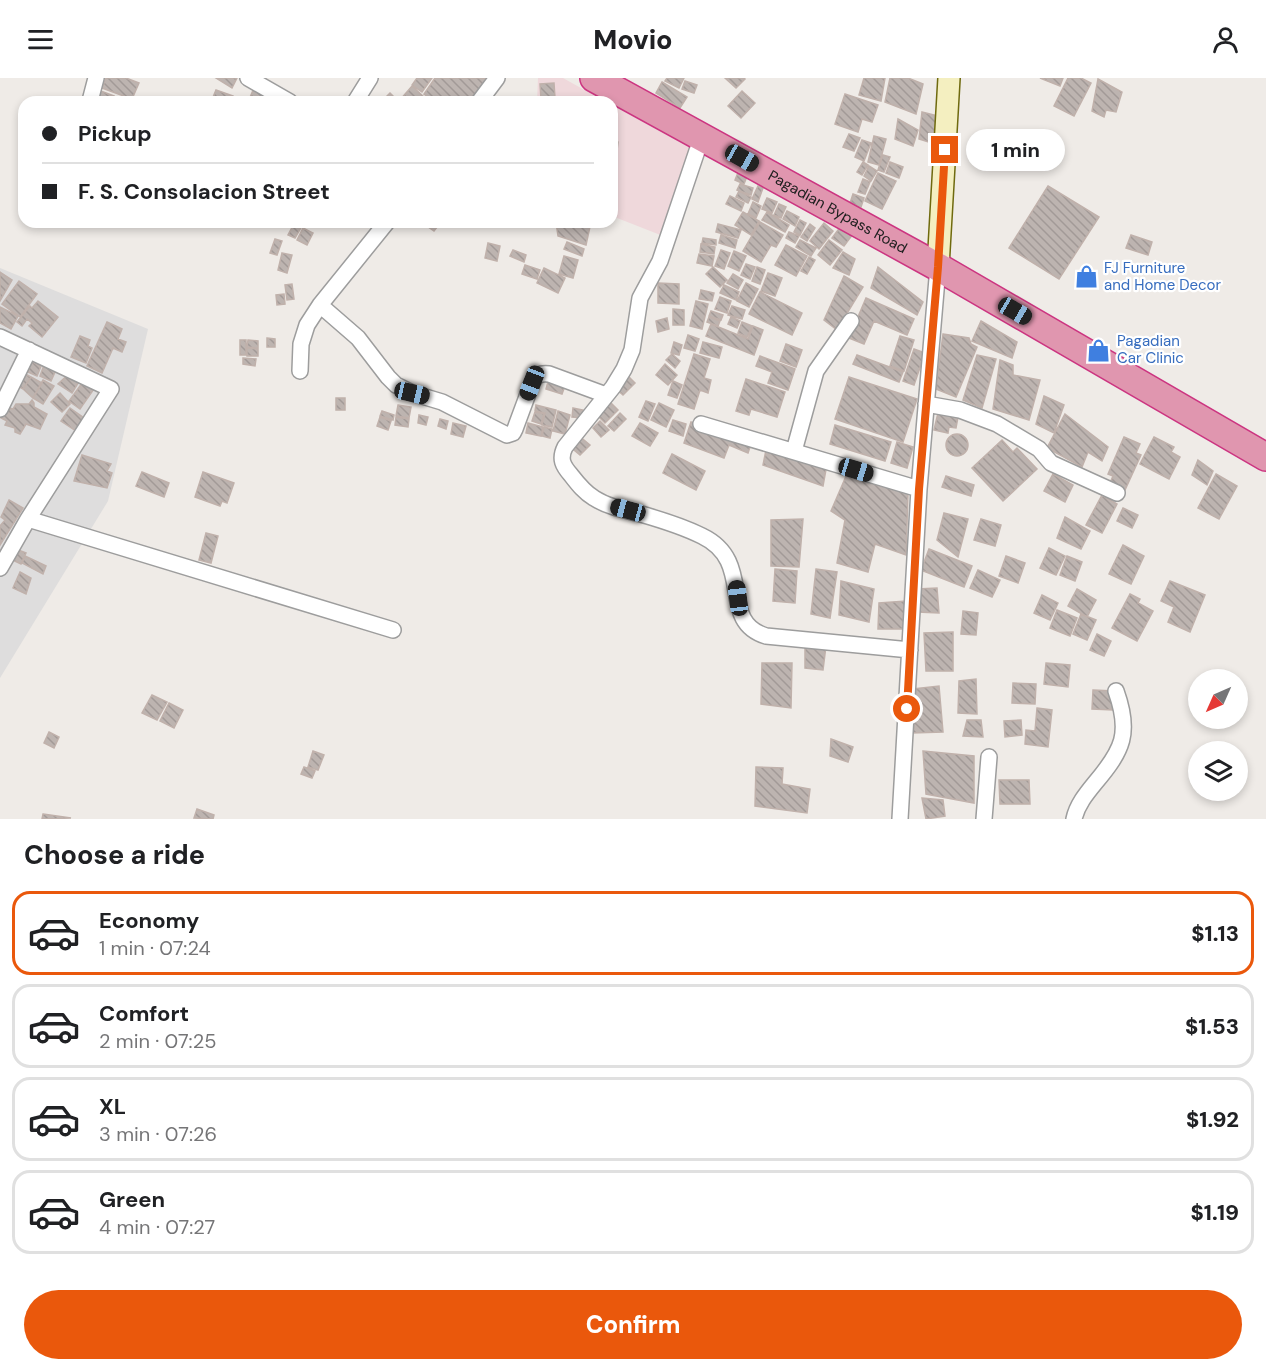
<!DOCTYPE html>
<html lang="en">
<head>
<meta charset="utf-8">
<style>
	body { margin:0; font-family:"DM Sans",sans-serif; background:#f2f2f2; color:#202124; height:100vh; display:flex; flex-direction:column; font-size:22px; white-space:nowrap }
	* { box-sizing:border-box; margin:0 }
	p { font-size:20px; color:#757577 }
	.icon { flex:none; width:33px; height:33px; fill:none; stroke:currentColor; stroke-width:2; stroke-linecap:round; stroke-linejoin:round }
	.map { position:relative; height:741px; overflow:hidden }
	.details { display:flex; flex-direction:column; background:#fff; flex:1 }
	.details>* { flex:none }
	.hud { position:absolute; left:18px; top:18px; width:600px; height:132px; border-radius:18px; box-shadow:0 3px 9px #0003; display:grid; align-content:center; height:132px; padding:0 24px; background:#fff }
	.needle { width:39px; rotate:225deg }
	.buttons { position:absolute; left:1188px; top:591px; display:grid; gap:12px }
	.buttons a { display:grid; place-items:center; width:60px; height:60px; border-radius:50%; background:#fff; box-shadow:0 3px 9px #0003; font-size:30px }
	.end { position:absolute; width:27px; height:27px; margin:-14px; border:8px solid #ea580c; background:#fff; box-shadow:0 0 0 3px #fff }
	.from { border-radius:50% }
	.bubble { position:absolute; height:42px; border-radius:21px; background:#fff; box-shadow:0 3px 9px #0003; font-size:20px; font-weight:800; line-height:42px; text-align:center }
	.car { position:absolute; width:18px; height:36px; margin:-18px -9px; border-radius:8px; box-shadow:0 0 4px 2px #0007; background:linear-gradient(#222 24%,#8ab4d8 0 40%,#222 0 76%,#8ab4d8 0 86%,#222 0) }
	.hud b { display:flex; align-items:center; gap:21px; height:57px; font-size:22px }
	.hud b+b { border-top:2px solid #e0e0e0 }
	.hud i { width:15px; height:15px; background:#202124 }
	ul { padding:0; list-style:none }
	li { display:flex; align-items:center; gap:18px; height:84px; margin:0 12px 9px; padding:0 12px; border:3px solid #e0e0e0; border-radius:18px }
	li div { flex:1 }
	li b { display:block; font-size:22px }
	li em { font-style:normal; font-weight:800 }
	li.on { border-color:#ea580c }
	li>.icon { width:54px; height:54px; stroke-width:1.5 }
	h2 { padding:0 24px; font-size:27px; line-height:72px }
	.action { display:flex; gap:12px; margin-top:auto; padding:12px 24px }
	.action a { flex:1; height:69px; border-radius:36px; background:#ea580c; color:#fff; font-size:24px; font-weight:800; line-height:69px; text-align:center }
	header { display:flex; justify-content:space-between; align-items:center; height:78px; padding:0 24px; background:#fff; font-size:27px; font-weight:800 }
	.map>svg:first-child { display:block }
</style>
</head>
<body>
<header><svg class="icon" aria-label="menu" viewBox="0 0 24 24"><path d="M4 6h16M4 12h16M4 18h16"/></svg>Movio<svg class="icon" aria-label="person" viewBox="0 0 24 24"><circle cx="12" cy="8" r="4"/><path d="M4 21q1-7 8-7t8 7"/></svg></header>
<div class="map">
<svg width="1266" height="741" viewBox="0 0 1266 741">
	<defs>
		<pattern id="building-back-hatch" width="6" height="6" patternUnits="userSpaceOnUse" patternTransform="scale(1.5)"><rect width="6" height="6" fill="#bdb4b0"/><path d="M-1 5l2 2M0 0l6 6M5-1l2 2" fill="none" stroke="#a29a97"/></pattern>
	</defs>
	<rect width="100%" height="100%" fill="#efebe7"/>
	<!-- residential -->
	<path fill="#dedddd" d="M0 190 148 251 108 423 0 600Z"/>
	<!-- commercial -->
	<path fill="#efd8db" d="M538 0H563L606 24H537Z
		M612 27 694 72 663 158 612 138Z"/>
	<!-- building -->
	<path fill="url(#building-back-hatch)" stroke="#c0b1ab" stroke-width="1.5" d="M106 0H126L139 5 132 21 102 10Z
		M216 0H237L232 10Z
		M417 0H432L422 14 412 7Z
		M435 0H484L486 1 470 24H435L424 16Z
		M667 0H684L679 10 665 3Z
		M725 0H744L745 1 736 10Z
		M864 0H885L881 23 859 17Z
		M890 0H908L923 6 916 36 885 24Z
		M1040 0H1063L1060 8Z
		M1068 0H1081L1091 5 1074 38 1054 28Z
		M1098 1 1122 14 1116 34 1106 32 1104 39 1092 33Z
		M685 3 697 7 694 15 682 11Z
		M662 4 687 19 680 30 656 15Z
		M554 5 555 20 541 21 540 6Z
		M412 8 424 19 420 24H402L400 22Z
		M254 10 273 18 271 24H248Z
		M98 12 114 18 111 24H103L95 21Z
		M216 12 233 18 231 24H211Z
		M742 13 755 25 741 40 728 28Z
		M390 15 399 24H381Z
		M845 16 878 27 872 44 862 41 858 54 835 46Z
		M922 34 942 39 932 65 919 61Z
		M898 41 918 52 913 68 895 61Z
		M849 56 860 60 854 73 843 69Z
		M874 58 886 61 879 87 868 84Z
		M612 62 618 64 614 97 612 96Z
		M862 62 871 65 864 83 855 79Z
		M883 77 890 79 884 94 878 92Z
		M863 84 868 87 862 97 857 94Z
		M890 84 903 89 899 100 886 95Z
		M869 88 877 93 871 103 864 98Z
		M739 92 748 96 744 106 735 102Z
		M878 95 896 103 882 131 865 123Z
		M863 101 870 104 865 116 858 114Z
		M740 106 753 110 751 117 737 112Z
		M758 108 763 110 758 124 752 121Z
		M1048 108 1099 139 1059 201 1009 170Z
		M739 113 751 119 748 125 736 119Z
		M853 116 864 120 861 129 850 125Z
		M730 118 744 125 741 133 726 126Z
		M767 120 777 124 772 135 762 131Z
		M753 124 761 128 756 140 748 136Z
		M779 126 786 129 781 140 774 137Z
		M787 133 799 139 795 148 783 141Z
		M743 134 759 143 751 157 735 147Z
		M767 134 789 147 785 154 762 142Z
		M800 142 806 145 800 157 794 154Z
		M295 144 302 148 295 160 288 157Z
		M421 144H441L434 153Z
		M556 144H591L586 167 558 158Z
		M760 144 783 157 776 169 771 167 761 184 743 173Z
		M824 145 833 153 819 171 810 163Z
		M718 146 741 152 738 160 716 154Z
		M810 146 815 150 807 163 801 159Z
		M841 148 853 156 844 168 832 160Z
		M303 150 313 155 307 167 297 162Z
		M789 154 799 158 795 165 786 160Z
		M721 157 737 162 735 170 719 165Z
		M1131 157 1152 164 1148 177 1126 170Z
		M703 160 716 162V167L702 165Z
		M275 161 282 163 277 177 270 175Z
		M800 162 816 170 811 178 796 169Z
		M829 162 842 172 830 187 818 177Z
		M567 164 584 171 582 178 564 171Z
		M488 165 500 168 497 183 485 180Z
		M701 166 715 169 714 176 700 174Z
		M786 167 807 178 796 198 775 187Z
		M513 172 526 177 524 184 510 178Z
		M721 172 730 175 724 191 715 188Z
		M734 173 746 178 739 193 728 188Z
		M843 174 855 181 849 197 833 190Z
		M282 175 292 177 287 195 278 192Z
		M699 176 714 178 712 188 697 185Z
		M564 178 578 182 573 200 559 196Z
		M809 179 815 182 807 196 801 193Z
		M746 186 755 189 750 201 741 197Z
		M525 187 540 192 537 201 522 196Z
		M713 189 727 202 720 209 706 196Z
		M757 189 765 192 760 206 752 203Z
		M878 189 923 224 917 237 871 210Z
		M544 190 565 200 558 215 537 205Z
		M0 194 12 202 0 223Z
		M768 195 782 200 775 218 761 213Z
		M733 196 743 202 738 211 727 205Z
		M844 198 863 209 837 252 824 242Z
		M19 203 37 216 20 239 2 226Z
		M658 205 679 206V226L658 225Z
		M746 205 758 211 749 229 737 223Z
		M292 206 294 221 287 222 285 207Z
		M724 207 739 214 736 222 720 215Z
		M701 212 714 215 712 223 699 221Z
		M760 214 802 235 792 257 749 236Z
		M284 216 285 226 277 227 276 217Z
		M720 219 731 223 727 235 715 231Z
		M866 220 914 241 907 257 874 243 864 266 849 260Z
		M38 223 58 239 42 259 29 248 32 245 27 241 22 248 17 244 30 228 32 230Z
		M696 223 708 226 702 251 690 248Z
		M732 228 745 232 742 241 728 237Z
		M0 229 18 238 11 251 0 245Z
		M673 231 684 232V247H673Z
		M711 233 723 237 721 242 709 238Z
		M709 239 720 243 718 248 707 244Z
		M731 239 740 243 737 250 728 246Z
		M667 240 669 251 658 254 656 243Z
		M981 243 1017 264 1012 280 972 263Z
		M107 244 122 251 118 261 126 264 122 274 113 270 102 295 87 288Z
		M742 244 752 248 747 259 738 255Z
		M711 246 748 261 753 248 763 252 754 277 706 258Z
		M943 256 969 260 971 266 977 269 956 319 936 311Z
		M688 257 699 261 695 273 684 270Z
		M80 258 90 262 88 268 92 270 86 285 71 279Z
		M900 258 914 262 904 293 890 288Z
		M267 260 275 261V269H267Z
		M240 262H246V277H240Z
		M248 262 258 263V270L247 269Z
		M674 264 682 267 679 277 671 275Z
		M703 264 722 269 719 280 700 275Z
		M786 266 802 272 796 289 780 283Z
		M247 270 258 271V278H247Z
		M914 271 925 275 914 307 903 303Z
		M672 276 680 283 675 290 666 282Z
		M694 276 710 281 704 300 711 302 708 315 700 312 694 331 678 326Z
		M857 277 903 294 899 304 853 286Z
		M977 277 996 281 982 330 963 322Z
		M760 278 795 291 788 312 768 305 772 294 756 288Z
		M243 280 256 281 255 288 243 286Z
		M1000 282 1013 287V297L1040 302 1029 342 993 331Z
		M31 283 41 288 37 298 28 294Z
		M665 286 677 297 668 307 656 297Z
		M44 287 56 292 51 303 40 298Z
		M22 294 31 299 23 311 16 307Z
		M70 295 80 302 72 315 58 306Z
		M627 297 635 305 623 317 615 310Z
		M31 299 42 305 33 320 23 311Z
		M849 299 917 321 903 364 835 341Z
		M549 300 566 305 562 316 546 311Z
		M85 301 96 308 80 331 69 323Z
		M746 301 785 314 777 339 751 331 749 337 736 333Z
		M43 302 54 308 43 326 33 320Z
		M673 303 682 307 677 320 668 317Z
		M60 315 70 326 62 334 51 324Z
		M1044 318 1064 327 1054 355 1036 346Z
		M336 320H345V332H336Z
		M32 322 34 325V329L47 336 40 351 26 346 20 356 15 354V350L5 347 7 343 1 340 6 329 13 331 16 326H29Z
		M646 323 655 326 648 343 639 339Z
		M610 324 618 332 605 345 597 337Z
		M659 325 674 332 666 349 651 342Z
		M398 327 411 329 409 340 396 338Z
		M536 327 556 332 552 349 542 347 545 335 535 333Z
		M70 330 87 342 79 355 61 343Z
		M573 330 583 332 582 340 572 339Z
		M382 333 394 337 393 342 380 338Z
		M558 333 570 337 565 356 553 353Z
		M535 334 544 336 541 346 532 343Z
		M620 335 626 341 614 353 608 348Z
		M938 335 958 339 956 350 949 349 948 355 934 352Z
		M1065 336 1108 369 1102 383 1088 374 1082 389 1047 370Z
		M419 337 428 339 426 347 418 345Z
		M380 339 391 343 388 352 377 348Z
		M396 339 409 341 408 349 395 347Z
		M440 341 448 343 446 351 438 348Z
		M673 342 686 346 683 358 669 353Z
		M600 343 609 352 601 359 593 350Z
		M691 344 751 366 748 375 729 367 724 380 684 365Z
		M453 345 466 348 463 359 451 356Z
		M528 345 543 349 541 358 526 355Z
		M640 345 658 355 650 368 632 358Z
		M835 347 891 364 885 383 830 366Z
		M544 349 552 351 550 360 542 358Z
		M946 367a11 11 0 1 1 22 0a11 11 0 1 1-22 0Z
		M578 357 590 367 580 377 569 368Z
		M1124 359 1140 366 1136 375 1141 377 1125 412 1110 405 1113 398 1108 396Z
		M1154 359 1174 369 1171 374 1180 379 1169 401 1140 386Z
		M1002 362 1013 374 1017 370 1037 391 1003 423 972 390Z
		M897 364 913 369 907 390 891 385Z
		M767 367 827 386 823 408 763 387Z
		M672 376 705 393 696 412 663 395Z
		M82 377 111 386 107 393 112 395 107 410 74 403Z
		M1198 382 1213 393 1207 407 1192 397Z
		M142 394 169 405 164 419 136 408Z
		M203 394 234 405 227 425 222 423 220 428 195 419Z
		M847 396 908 415 906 477 875 466 868 494 837 485 845 442 831 433Z
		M1053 396 1073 407 1065 424 1044 413Z
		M1216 396 1237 408 1219 441 1198 430Z
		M946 398 974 407 971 418 942 409Z
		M1102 417 1117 426 1102 455 1086 447Z
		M9 422 23 430 0 467V448L5 442 1 439Z
		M1123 430 1138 437 1132 450 1117 443Z
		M944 435 968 441 958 479 937 462Z
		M1065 439 1090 453 1081 471 1057 460Z
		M803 441 799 489 771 488V442Z
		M981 441 1001 447 995 468 974 462Z
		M206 455 218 458 211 485 199 482Z
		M1123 467 1144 478 1131 506 1109 496Z
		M13 470 26 475 21 486 8 480Z
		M1049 470 1065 478 1056 497 1040 490Z
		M929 471 972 488 964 509 921 492Z
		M25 478 46 488 43 496 22 485Z
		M1006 478 1025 485 1018 505 999 498Z
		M1067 478 1082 484 1075 503 1060 497Z
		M775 491 797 493 795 525 773 523Z
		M816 491 837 494 830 540 811 536Z
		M978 492 1000 502 992 519 970 510Z
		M20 494 31 500 26 516 13 510Z
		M841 503 874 511 869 544 839 537Z
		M1170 503 1205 517 1190 554 1168 544 1174 529 1161 523Z
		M937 510 939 535 917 534V511Z
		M1077 511 1096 522 1087 539 1068 528Z
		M1130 516 1140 521 1138 525 1153 533 1137 563 1112 550Z
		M1042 517 1058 525 1050 542 1034 535Z
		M906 523 905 551H878L879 525Z
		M1057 532 1077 540 1070 558 1050 550Z
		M963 533 978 535 976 557 961 556Z
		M1081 536 1096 542 1087 562 1073 556Z
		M953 554V593H926L924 555Z
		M1097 556 1111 563 1104 578 1090 572Z
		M805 565 826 568 823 592 805 590Z
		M762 585H792L791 630 761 626Z
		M1046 585 1070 587 1068 609 1044 606Z
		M976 601 977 636 958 635 959 603Z
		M1013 605 1036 606 1035 626 1012 625Z
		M939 608 943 654 912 655 913 611Z
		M1093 612 1114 613 1113 632 1092 631Z
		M152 617 167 624 157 642 142 635Z
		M169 625 183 632 174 650 160 643Z
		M1037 630 1052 632 1048 669 1025 666 1026 652 1035 653Z
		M967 642H981L983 659 963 658Z
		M1021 642 1022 657 1005 659 1004 643Z
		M49 654 59 659 54 670 44 665Z
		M831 661 853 669 848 684 830 678Z
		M313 673 324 677 318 692 308 689Z
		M923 673 974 678V725L926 716Z
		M304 689 315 693 312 700 301 696Z
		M756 689 783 690 782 706 810 711 807 735 755 728Z
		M999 702H1029L1030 726H1000Z
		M922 720 943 722 945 738 926 741Z
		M197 731 214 737 213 741 194 740Z
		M43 736 71 740 42 741Z"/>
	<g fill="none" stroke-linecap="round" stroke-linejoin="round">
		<defs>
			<path id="street" d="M248 0 290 24
				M90 23 96 0
				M355 24 370 0
				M479 24 497 0
				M702 58 660 183 640 220 632 272 624 291 613 309 565 369C559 381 563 388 571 397 578 406 584 414 594 420 608 429 625 432 641 436 662 442 682 448 702 458 756 484 717 543 766 558L910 572
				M320 227 358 260 388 299 396 307 412 315 442 324 507 357 513 355 515 351 532 305C536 297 540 295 549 296L606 317
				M0 259 111 311 28 441 0 490
				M300 293 301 266 307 247 320 227 387 144
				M926 326 960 332 997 346 1039 371 1051 385 1117 415
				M0 331 29 272
				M701 346 919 411
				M794 373 816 293 851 243
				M28 441 393 552
				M900 741 919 411 938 189
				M984 741 989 679
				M1074 741C1077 727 1086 716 1095 705 1123 672 1131 655 1116 613"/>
			<path id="secondary" d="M938 189 949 0"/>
			<g id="highway">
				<path id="s1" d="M594 0 938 189 1266 379"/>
			</g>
		</defs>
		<!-- street casing -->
		<use href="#street" stroke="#9d9d9d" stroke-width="18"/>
		<!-- secondary casing -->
		<use href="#secondary" stroke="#6f6a0e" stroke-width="24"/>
		<!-- highway casing -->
		<use href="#highway" stroke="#cc3581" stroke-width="30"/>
		<!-- street -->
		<use href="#street" stroke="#fff" stroke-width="15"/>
		<!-- secondary -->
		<use href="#secondary" stroke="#f4efc0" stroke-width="21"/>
		<!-- highway -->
		<use href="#highway" stroke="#e096af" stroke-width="27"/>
	</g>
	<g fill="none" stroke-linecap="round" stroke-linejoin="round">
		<!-- route -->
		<path stroke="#ea580c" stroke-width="8" d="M907 631 919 411 938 189 945 72"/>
	</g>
	<!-- icons -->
	<defs>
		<symbol id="shop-bare" viewBox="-9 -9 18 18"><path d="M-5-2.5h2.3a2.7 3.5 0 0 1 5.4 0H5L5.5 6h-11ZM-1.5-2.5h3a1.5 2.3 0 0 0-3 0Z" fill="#3f7fe0" stroke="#fff" stroke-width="2.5" paint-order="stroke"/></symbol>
	</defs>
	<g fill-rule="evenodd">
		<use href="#shop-bare" x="1070" y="182" width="33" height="33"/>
		<use href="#shop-bare" x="1082" y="256" width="33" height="33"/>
	</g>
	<g text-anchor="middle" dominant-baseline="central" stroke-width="4.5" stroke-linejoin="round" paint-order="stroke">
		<!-- street labels -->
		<g font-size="15" fill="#202020" stroke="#fff">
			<text stroke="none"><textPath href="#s1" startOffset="278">Pagadian Bypass Road</textPath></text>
		</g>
		<!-- shop labels -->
		<g font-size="15" fill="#366cbe" stroke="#fff" text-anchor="start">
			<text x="1104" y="190">FJ Furniture<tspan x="1104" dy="17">and Home Decor</tspan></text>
			<text x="1117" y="263">Pagadian<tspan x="1117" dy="17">Car Clinic</tspan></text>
		</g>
	</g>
</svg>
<div class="buttons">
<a><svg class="needle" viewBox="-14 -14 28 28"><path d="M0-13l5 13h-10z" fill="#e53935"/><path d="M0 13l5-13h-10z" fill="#757577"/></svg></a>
<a><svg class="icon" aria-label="layers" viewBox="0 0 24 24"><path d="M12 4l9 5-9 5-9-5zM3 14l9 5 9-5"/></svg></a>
</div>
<i class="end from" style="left:907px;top:631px"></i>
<i class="end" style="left:945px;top:72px"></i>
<div class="bubble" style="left:966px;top:51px;width:99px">1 min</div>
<i class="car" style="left:742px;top:80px;rotate:119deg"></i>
<i class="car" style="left:1015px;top:233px;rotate:120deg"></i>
<i class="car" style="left:532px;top:305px;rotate:201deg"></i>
<i class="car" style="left:412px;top:315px;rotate:103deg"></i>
<i class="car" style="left:856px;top:392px;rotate:107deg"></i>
<i class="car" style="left:628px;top:432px;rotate:285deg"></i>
<i class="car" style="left:738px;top:520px;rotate:353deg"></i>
<div class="hud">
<b><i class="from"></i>Pickup</b>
<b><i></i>F. S. Consolacion Street</b>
</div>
</div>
<section class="details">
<h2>Choose a ride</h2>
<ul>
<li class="on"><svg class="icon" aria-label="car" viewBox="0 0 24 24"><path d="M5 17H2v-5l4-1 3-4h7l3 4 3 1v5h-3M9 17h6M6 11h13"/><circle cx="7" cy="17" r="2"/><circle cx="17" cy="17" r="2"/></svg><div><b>Economy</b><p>1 min · 07:24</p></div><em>$1.13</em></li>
<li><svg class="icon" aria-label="car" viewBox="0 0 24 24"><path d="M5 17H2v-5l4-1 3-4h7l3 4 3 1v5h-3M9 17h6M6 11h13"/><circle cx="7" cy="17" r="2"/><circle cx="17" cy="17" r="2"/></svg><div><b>Comfort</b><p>2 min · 07:25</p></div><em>$1.53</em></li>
<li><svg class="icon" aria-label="car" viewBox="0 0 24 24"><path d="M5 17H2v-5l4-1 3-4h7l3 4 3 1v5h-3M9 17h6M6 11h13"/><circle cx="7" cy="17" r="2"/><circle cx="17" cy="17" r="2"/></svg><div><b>XL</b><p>3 min · 07:26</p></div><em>$1.92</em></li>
<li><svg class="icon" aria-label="car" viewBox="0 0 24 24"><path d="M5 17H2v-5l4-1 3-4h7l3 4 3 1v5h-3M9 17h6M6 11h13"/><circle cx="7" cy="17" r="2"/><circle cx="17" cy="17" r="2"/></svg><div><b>Green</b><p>4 min · 07:27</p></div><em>$1.19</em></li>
</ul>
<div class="action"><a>Confirm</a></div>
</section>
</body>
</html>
